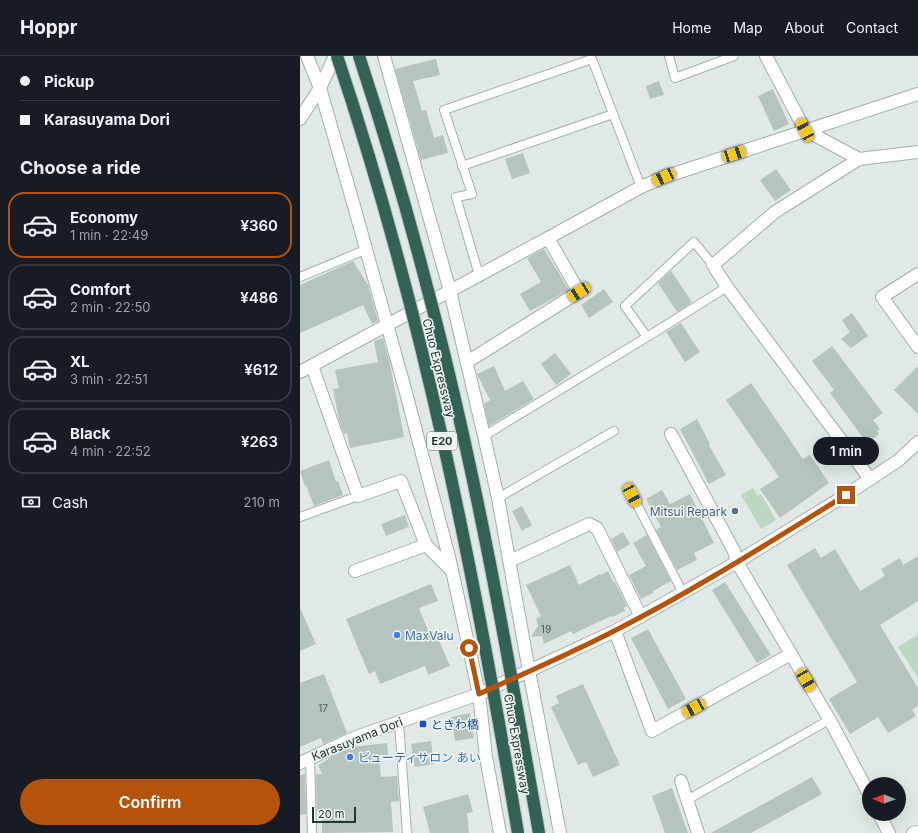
<!DOCTYPE html>
<html lang="en">
<head>
<meta charset="utf-8">
<style>
	body { margin:0; font-family:Inter,"Noto Sans JP",sans-serif; background:#242831; color:#f1f3f6; height:100vh; display:flex; flex-direction:column; font-size:15px; white-space:nowrap }
	* { box-sizing:border-box; margin:0 }
	p { font-size:13px; color:#9ea1a6 }
	.icon { flex:none; width:22px; height:22px; fill:none; stroke:currentColor; stroke-width:2; stroke-linecap:round; stroke-linejoin:round }
	.map { position:relative; flex:1; overflow:hidden }
	.drawer { display:flex; flex-direction:column; background:#171b24; width:300px }
	.drawer>* { flex:none }
	.guide { display:grid; align-content:center; height:88px; padding:0 20px; background:#171b24 }
	.needle { width:26px; rotate:271deg }
	.buttons { position:absolute; left:562px; top:721px; display:grid; gap:8px }
	.buttons a { display:grid; place-items:center; width:44px; height:44px; border-radius:50%; background:#171b24; box-shadow:0 4px 16px #0002; font-size:20px }
	.scale { position:absolute; left:12px; bottom:10px; width:44px; box-sizing:border-box; padding-left:4px; border:2px solid #233831; border-top:0; font-size:11px; line-height:14px; white-space:nowrap; color:#233831; -webkit-text-stroke:3px #f0f6f3; paint-order:stroke }
	.end { position:absolute; width:18px; height:18px; margin:-9px; border:5px solid #b45309; background:#fff; box-shadow:0 0 0 2px #fff }
	.from { border-radius:50% }
	.bubble { position:absolute; height:28px; border-radius:14px; background:#171b24; box-shadow:0 4px 16px #0002; font-size:13px; font-weight:600; line-height:28px; text-align:center }
	.car { position:absolute; width:12px; height:24px; margin:-12px -6px; border-radius:5px; box-shadow:0 0 3px 1px #0007; background:linear-gradient(#f5c518 24%,#345 0 40%,#f5c518 0 76%,#345 0 86%,#f5c518 0) }
	.guide b { display:flex; align-items:center; gap:14px; height:38px; font-size:15px }
	.guide b+b { border-top:1px solid #363941 }
	.guide i { width:10px; height:10px; background:#f1f3f6 }
	ul { padding:0; list-style:none }
	li { display:flex; align-items:center; gap:12px; height:66px; margin:0 8px 6px; padding:0 12px; border:2px solid #363941; border-radius:16px }
	li div { flex:1 }
	li b { display:block; font-size:15px }
	li em { font-style:normal; font-weight:600 }
	li.selected { border-color:#b45309 }
	li>.icon { width:36px; height:36px; stroke-width:1.5 }
	h2 { padding:0 20px; font-size:18px; line-height:48px }
	.pay { display:flex; align-items:center; gap:10px; height:44px; padding:0 20px; font-size:15px }
	.pay p { margin-inline-start:auto }
	.action { display:flex; gap:8px; margin-top:auto; padding:8px 20px }
	.action a { flex:1; height:46px; border-radius:24px; background:#b45309; color:#fff; font-size:16px; font-weight:600; line-height:46px; text-align:center }
	header { display:flex; align-items:center; gap:24px; box-sizing:border-box; height:56px; padding:0 20px; background:#171b24; border-bottom:1px solid #363941 }
	header strong { font-size:19px }
	nav { display:flex; gap:22px; margin-inline-start:auto; font-size:14px }
	main { display:flex; flex:1; min-height:0 }
	.map>svg:first-child { display:block }
</style>
</head>
<body>
<header>
<strong>Hoppr</strong>
<nav><a>Home</a><a>Map</a><a>About</a><a>Contact</a></nav>
</header>
<main>
<section class="drawer">
<div class="guide">
<b><i class="from"></i>Pickup</b>
<b><i></i>Karasuyama Dori</b>
</div>
<h2>Choose a ride</h2>
<ul>
<li class="selected"><svg class="icon" aria-label="car" viewBox="0 0 24 24"><path d="M5 17H2v-5l4-1 3-4h7l3 4 3 1v5h-3M9 17h6M6 11h13"/><circle cx="7" cy="17" r="2"/><circle cx="17" cy="17" r="2"/></svg><div><b>Economy</b><p>1 min · 22:49</p></div><em>¥360</em></li>
<li><svg class="icon" aria-label="car" viewBox="0 0 24 24"><path d="M5 17H2v-5l4-1 3-4h7l3 4 3 1v5h-3M9 17h6M6 11h13"/><circle cx="7" cy="17" r="2"/><circle cx="17" cy="17" r="2"/></svg><div><b>Comfort</b><p>2 min · 22:50</p></div><em>¥486</em></li>
<li><svg class="icon" aria-label="car" viewBox="0 0 24 24"><path d="M5 17H2v-5l4-1 3-4h7l3 4 3 1v5h-3M9 17h6M6 11h13"/><circle cx="7" cy="17" r="2"/><circle cx="17" cy="17" r="2"/></svg><div><b>XL</b><p>3 min · 22:51</p></div><em>¥612</em></li>
<li><svg class="icon" aria-label="car" viewBox="0 0 24 24"><path d="M5 17H2v-5l4-1 3-4h7l3 4 3 1v5h-3M9 17h6M6 11h13"/><circle cx="7" cy="17" r="2"/><circle cx="17" cy="17" r="2"/></svg><div><b>Black</b><p>4 min · 22:52</p></div><em>¥263</em></li>
</ul>
<div class="pay"><svg class="icon" aria-label="cash" viewBox="0 0 24 24"><path d="M3 7h18v10H3z"/><circle cx="12" cy="12" r="2"/></svg>Cash<p>210 m</p></div>
<div class="action"><a>Confirm</a></div>
</section>
<div class="map">
<svg width="618" height="777" viewBox="0 0 618 777">
	<rect width="100%" height="100%" fill="#e0e9e5"/>
	<!-- green -->
	<path fill="#bcd8c2" d="M453 432 458 440 461 438 476 464 461 473 441 439Z
		M618 578V622L598 591Z"/>
	<!-- building -->
	<path fill="#b6c4be" d="M136 3 140 19 113 25 122 55 126 54 134 82 143 79 148 97 121 104 95 13Z
		M359 25 364 39 350 43 346 30Z
		M473 33 489 68 474 75 458 40Z
		M223 97 230 117 212 123 205 103Z
		M476 113 491 134 475 145 460 124Z
		M244 193 269 234 230 255 220 238 241 226 227 202Z
		M53 205 68 229 78 265 72 268 63 249 0 277V229Z
		M371 215 392 246 377 256 358 227Z
		M304 233 313 246 289 262 281 249Z
		M552 257 568 280 551 292 541 283 550 276 542 264Z
		M381 267 400 296 385 306 366 276Z
		M83 282 90 308 104 381 50 392 47 377 44 378 39 364 33 333 39 332 35 314 78 306 74 285Z
		M532 290 583 357 573 364 580 373 577 375 579 378 567 387 530 337 534 334 512 305Z
		M255 297 271 318 256 329 241 308Z
		M194 310 205 335 223 325 234 343 189 370 184 348 190 344 177 318Z
		M618 310V358L594 334Z
		M451 327 503 403 510 399 529 427 480 462 460 433 479 421 426 344Z
		M397 363 410 388 409 389 426 419 409 428 380 373Z
		M29 404 36 426 38 425 43 439 14 450 6 429 5 430 0 415Z
		M362 434 370 448 390 438 414 487 394 497 397 504 377 514 356 474 361 471 346 443Z
		M222 450 232 469 222 475 212 455Z
		M105 459 109 471 86 480 81 468Z
		M323 476 330 488 317 496 311 483Z
		M347 479 371 525 353 535V537L341 543 329 519 346 510 333 487Z
		M515 492 521 502 535 493 560 535 585 520 581 513 600 502 603 509 618 500V545L580 569 618 632V650L612 654 616 660 588 677 578 661 550 678 529 643 557 626 487 509Z
		M270 509 279 529 300 518 301 519 308 515 314 527 315 526 327 550 324 552 325 555 312 561 311 560 273 578 271 575 244 588 242 580 231 581 238 570 236 563 241 560 226 529Z
		M425 526 471 599 457 607 412 534Z
		M131 528 138 545 119 552 131 582 137 580 150 610 128 619 125 610 80 628 75 615 69 618 46 563Z
		M0 552 16 588 0 595Z
		M348 573 386 643 368 653 331 582Z
		M24 618 47 677 23 688 21 682 0 691V627Z
		M283 628 320 709 293 721 286 706 278 709 251 651 259 647 256 640Z
		M170 657 174 682 155 685 151 661Z
		M131 685 134 708 115 711 111 688Z
		M87 687 88 699H79L81 721 97 720 99 745 91 746 93 776 22 777V758H17L16 718H22L18 709 29 703 28 702 52 691Z
		M5 718 6 758 0 759V719Z
		M512 721 522 738 451 777H411Z
		M372 732 388 777H365L352 740Z
		M168 738 173 756 167 757 169 777H130L123 751Z"/>
	<g fill="none" stroke-linecap="round" stroke-linejoin="round">
		<defs>
			<path id="service" d="M369 0 375 22 434 0
				M162 110 313 58
				M179 219 156 141 172 138 144 54 292 3 341 131
				M0 221 65 194
				M347 281 325 250 394 186 413 209
				M184 380 347 281 427 231
				M332 439 383 537
				M198 442 314 375
				M0 461 58 440
				M99 667 107 777
				M10 702 12 777
				M387 744 529 664"/>
			<path id="minor" d="M7 0 20 32 54 150 105 333 150 505 179 638 186 701 200 777
				M84 0 150 235 184 380 198 442 227 604 260 777
				M466 0 505 74 559 103
				M0 63 20 32 35 0
				M618 218 582 241 618 291
				M167 306 279 236 248 182
				M12 310 58 440 101 425 126 489 151 514
				M0 316 248 182 341 131 364 121 618 38
				M371 378 434 495 437 506 532 668 569 738
				M570 423 427 231 413 209 475 156 559 103 618 96
				M210 505 289 468 297 472 341 561
				M55 515 126 489
				M315 575 352 675 491 598
				M381 725 398 777
				M579 758 589 777
				M613 777 618 776"/>
			<path id="tertiary" d="M0 707 56 681 179 638 315 575 437 506 546 439 599 404 618 386"/>
		</defs>
		<!-- service casing -->
		<use href="#service" stroke="#a4b0ab" stroke-width="10"/>
		<!-- minor casing -->
		<use href="#minor" stroke="#a4b0ab" stroke-width="14"/>
		<!-- tertiary casing -->
		<use href="#tertiary" stroke="#a4b0ab" stroke-width="14"/>
		<!-- service -->
		<use href="#service" stroke="#fff" stroke-width="8"/>
		<!-- minor -->
		<use href="#minor" stroke="#fff" stroke-width="12"/>
		<!-- tertiary -->
		<use href="#tertiary" stroke="#fff" stroke-width="12"/>
		<defs>
			<path id="motorway-bridge" d="M37 0C122 252 174 515 218 777
				M59 0C84 76 107 153 127 231 175 410 207 594 239 777"/>
		</defs>
		<!-- motorway-bridge casing -->
		<use href="#motorway-bridge" stroke="#bdc3c1" stroke-width="14" stroke-linecap="butt"/>
		<!-- motorway-bridge -->
		<use href="#motorway-bridge" stroke="#326155" stroke-width="12"/>
	</g>
	<g fill="none" stroke-linecap="round" stroke-linejoin="round">
		<!-- route -->
		<path stroke="#b45309" stroke-width="5" d="M169 592 179 638C225 617 272 597 316 574 395 534 470 486 546 439"/>
	</g>
	<!-- markers -->
	<circle fill="#5c6f8a" stroke="#f0f6f3" stroke-width="1.5" cx="435" cy="455" r="4"/>
	<g fill="#3f7fe0" stroke="#f0f6f3" stroke-width="1.5">
		<circle cx="97" cy="579" r="4"/>
		<circle cx="50" cy="701" r="4"/>
	</g>
	<rect fill="#1a4fb4" stroke="#f0f6f3" stroke-width="1.5" x="119" y="664" width="8" height="8" rx="2"/>
	<g text-anchor="middle" dominant-baseline="central" stroke-width="3" stroke-linejoin="round" paint-order="stroke">
		<!-- number labels -->
		<g font-size="10" fill="#485b54">
			<text x="246" y="573">19</text>
			<text x="23" y="652">17</text>
		</g>
		<!-- shield labels -->
		<rect fill="#f0f6f3" stroke="#60716b" stroke-width="1" x="127" y="376" width="30" height="18" rx="3"/>
		<g font-size="11" font-weight="bold" fill="#233831">
			<text x="142" y="385">E20</text>
		</g>
		<!-- street labels -->
		<g font-size="12" fill="#233831" stroke="#f0f6f3">
			<text transform="translate(139 312) rotate(76)">Chuo Expressway</text>
			<text transform="translate(57 683) rotate(-22)">Karasuyama Dori</text>
			<text transform="translate(217 688) rotate(80)">Chuo Expressway</text>
		</g>
		<!-- service labels -->
		<g font-size="12" fill="#4e5e75" stroke="#f0f6f3" text-anchor="end">
			<text x="427" y="455">Mitsui Repark</text>
		</g>
		<!-- shop labels -->
		<g font-size="12" fill="#366cbe" stroke="#f0f6f3" text-anchor="start">
			<text x="105" y="579">MaxValu</text>
			<text x="58" y="701">ビューティサロン あい</text>
		</g>
		<!-- transit labels -->
		<g font-size="12" fill="#164399" stroke="#f0f6f3" text-anchor="start">
			<text x="131" y="668">ときわ橋</text>
		</g>
	</g>
</svg>
<div class="buttons">
<a><svg class="needle" viewBox="-14 -14 28 28"><path d="M0-13l5 13h-10z" fill="#e53935"/><path d="M0 13l5-13h-10z" fill="#9ea1a6"/></svg></a>
</div>
<div class="scale">20 m</div>
<i class="end from" style="left:169px;top:592px"></i>
<i class="end" style="left:546px;top:439px"></i>
<div class="bubble" style="left:513px;top:381px;width:66px">1 min</div>
<i class="car" style="left:505px;top:74px;rotate:332deg"></i>
<i class="car" style="left:434px;top:98px;rotate:72deg"></i>
<i class="car" style="left:364px;top:121px;rotate:245deg"></i>
<i class="car" style="left:279px;top:236px;rotate:238deg"></i>
<i class="car" style="left:332px;top:439px;rotate:152deg"></i>
<i class="car" style="left:506px;top:624px;rotate:150deg"></i>
<i class="car" style="left:394px;top:652px;rotate:241deg"></i>
</div>
</main>
</body>
</html>
